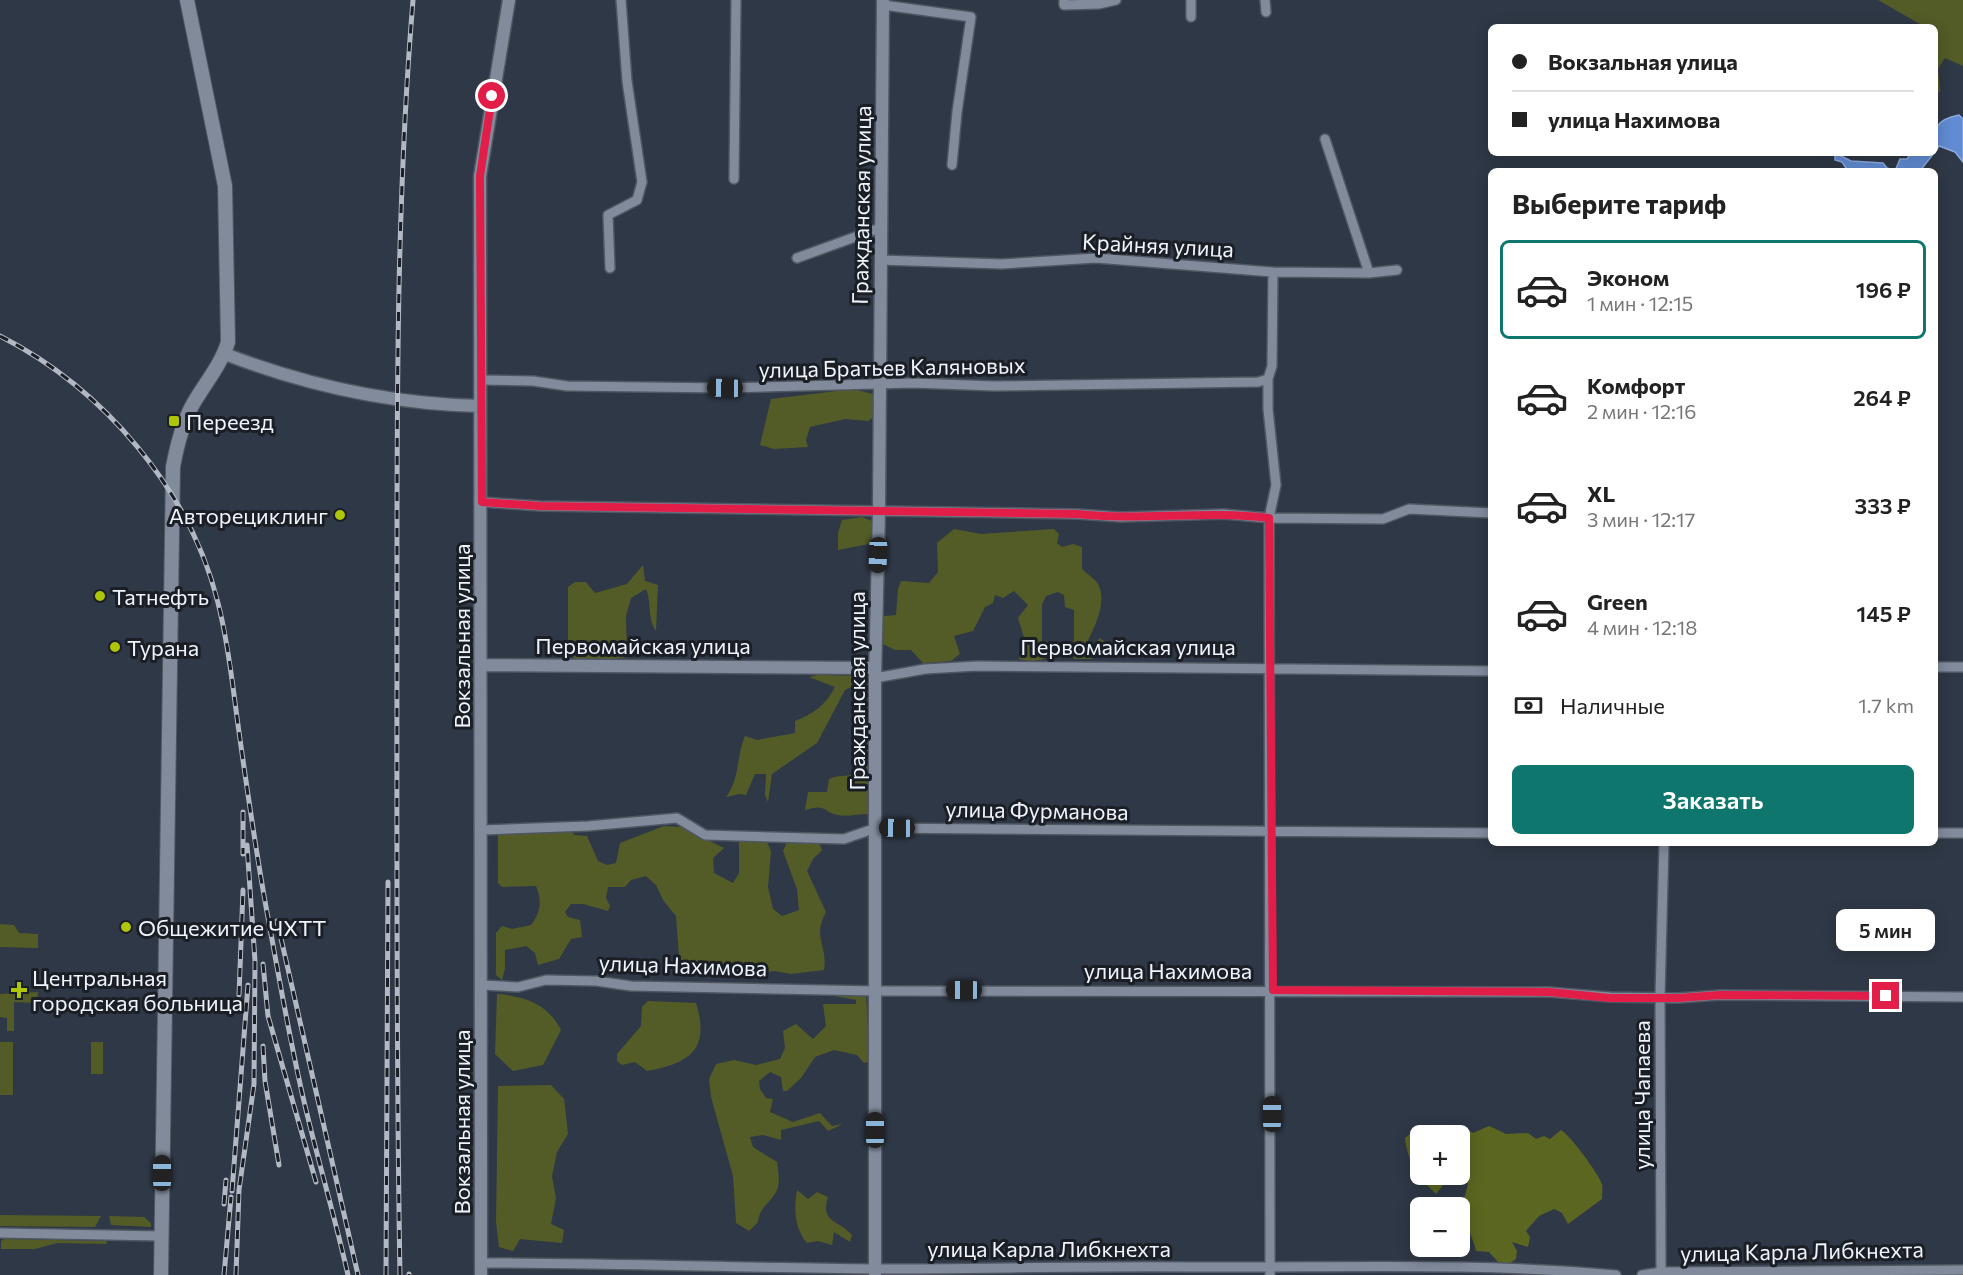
<!DOCTYPE html>
<html lang="ru">
<head>
<meta charset="utf-8">
<style>
	body { margin:0; font-family:Commissioner,sans-serif; background:#f2f2f2; color:#222; height:100vh; display:flex; flex-direction:column; font-size:22px; white-space:nowrap }
	* { box-sizing:border-box; margin:0 }
	p { font-size:20px; color:#767676 }
	.icon { flex:none; width:33px; height:33px; fill:none; stroke:currentColor; stroke-width:2; stroke-linecap:round; stroke-linejoin:round }
	.map { position:relative; flex:1; overflow:hidden }
	.side { position:absolute; left:1488px; top:168px; width:450px; height:678px; display:flex; flex-direction:column; background:#fff; border-radius:9px; box-shadow:0 3px 15px #0003 }
	.side>* { flex:none }
	.hud { position:absolute; left:1488px; top:24px; width:450px; height:132px; border-radius:9px; box-shadow:0 3px 15px #0003; display:grid; align-content:center; height:132px; padding:0 24px; background:#fff }
	.tools { position:absolute; left:1410px; top:1125px; display:grid; gap:12px }
	.tools a { display:grid; place-items:center; width:60px; height:60px; border-radius:9px; background:#fff; box-shadow:0 3px 15px #0003; font-size:30px }
	.end { position:absolute; width:27px; height:27px; margin:-14px; border:8px solid #e11d48; background:#fff; box-shadow:0 0 0 3px #fff }
	.from { border-radius:50% }
	.bubble { position:absolute; height:42px; border-radius:9px; background:#fff; box-shadow:0 3px 15px #0003; font-size:20px; font-weight:600; line-height:42px; text-align:center }
	.car { position:absolute; width:18px; height:36px; margin:-18px -9px; border-radius:8px; box-shadow:0 0 4px 2px #0007; background:linear-gradient(#222 24%,#8ab4d8 0 40%,#222 0 76%,#8ab4d8 0 86%,#222 0) }
	.hud b { display:flex; align-items:center; gap:21px; height:57px; font-size:22px }
	.hud b+b { border-top:2px solid #e0e0e0 }
	.hud i { width:15px; height:15px; background:#222 }
	ul { padding:0; list-style:none }
	li { display:flex; align-items:center; gap:18px; height:99px; margin:0 12px 9px; padding:0 12px; border:3px solid transparent; border-radius:9px }
	li div { flex:1 }
	li b { display:block; font-size:22px }
	li em { font-style:normal; font-weight:600 }
	li.on { border-color:#0f766e }
	li>.icon { width:54px; height:54px; stroke-width:1.5 }
	h2 { padding:0 24px; font-size:27px; line-height:72px }
	.pay { display:flex; align-items:center; gap:15px; height:66px; padding:0 24px; font-size:22px }
	.pay p { margin-inline-start:auto }
	.cta { display:flex; gap:12px; margin-top:auto; padding:12px 24px }
	.cta a { flex:1; height:69px; border-radius:9px; background:#0f766e; color:#fff; font-size:24px; font-weight:600; line-height:69px; text-align:center }
	.map>svg:first-child { display:block }
</style>
</head>
<body>
<div class="map">
<svg width="1963" height="1275" viewBox="0 0 1963 1275">
	<rect width="100%" height="100%" fill="#2f3846"/>
	<!-- green -->
	<path fill="#535c27" d="M1878 0H1963V66L1945 58 1938 69 1940 91 1935 96V27H1925Z
		M853 389 873 394 875 416 868 421 845 419 810 427 806 440 808 447 774 449 760 445 771 399Z
		M862 517 872 521 875 532 874 543 838 550V533L842 520Z
		M954 529 981 534 1054 529 1059 534 1057 543 1062 547 1073 544 1082 547V569C1087 574 1097 580 1099 586 1107 605 1093 630 1085 647H1092L1100 638 1105 642 1103 652 1091 659H1074V610L1065 607 1064 595 1058 592 1046 596 1042 604V641L1050 642 1057 651C1044 661 1035 663 1019 659L1024 637 1018 618 1028 605 1014 591 1003 598 995 595 993 603 985 607 973 631 954 636 960 654 951 661 923 663 911 650H895L881 643 879 628 884 616 896 615 898 589 901 581 929 583 938 572 937 543Z
		M643 565 645 581 658 585 656 631C647 618 652 603 646 589L631 598 626 616 627 657 604 661 574 659 568 645V587L575 582H586L595 593 627 584Z
		M818 675 857 676 858 684 845 690 817 743 772 774 768 802 765 795 766 774H755L746 795 739 794 726 797C740 779 736 757 745 736L757 740 795 733V721C813 714 826 705 835 687L809 677Z
		M868 734V814C859 814 846 817 838 815 822 812 828 803 805 810L808 792H827L829 779C840 774 848 777 859 774Z
		M664 826 681 827 724 848 713 858 714 873 733 883 739 873V840L767 842 771 851 768 887 773 909 782 916 799 910 797 889 783 851 787 841 819 843 822 850 813 859 807 871 826 912C812 938 828 945 824 970L791 974 775 971 752 974 683 971 679 956 676 916 663 900 656 885 646 876 631 880 625 887H608L606 898 610 906 608 911 583 904H571L565 912 568 917 580 920 582 937 571 939 559 959 538 965 535 953 526 946 505 950V969L502 980 496 975V933L502 926 512 929 531 925C541 912 542 900 536 886L502 887 498 883V834L569 830 575 835 587 836 598 861 607 865 616 863 620 843Z
		M0 924 14 925 19 933 38 934V948L0 947Z
		M38 992 37 1003 14 1002V1031H7V1018L0 1017V994Z
		M497 994C525 996 548 1004 561 1030L543 1065 513 1071 495 1054Z
		M866 995 870 1061 864 1063 857 1055 834 1050 815 1057 801 1078 787 1091H783L781 1077 770 1072 759 1081 760 1089 766 1098 773 1099 770 1112 793 1122 820 1113 832 1126 843 1124 828 1131 819 1121 781 1130V1140L763 1135 750 1137 753 1147 777 1162C778 1171 781 1184 776 1192 770 1203 759 1208 758 1222L749 1231 736 1223 733 1176 711 1097 709 1079 716 1064 734 1060 756 1065 780 1059 785 1048 783 1031 796 1024 813 1039 826 1026 823 1004H856V1000L834 996Z
		M648 1001 696 1003C710 1049 691 1063 647 1071L635 1062 622 1065 617 1061V1054L641 1026 642 1007Z
		M0 1042H13V1095H0Z
		M91 1042H103V1074H91Z
		M551 1085 564 1099 568 1134 557 1152 552 1176 556 1198 551 1224 564 1230 562 1243 520 1239 513 1251 499 1247 496 1222 498 1086Z
		M797 1190 808 1199 817 1192 828 1197C820 1223 838 1219 852 1235L850 1242 834 1232 832 1245 818 1241 807 1243C794 1228 794 1208 797 1190Z
		M0 1215 101 1216 95 1227 0 1226Z
		M109 1216 144 1217 151 1223V1227L111 1225Z
		M4 1239 107 1241 106 1244 57 1243 35 1249H1V1241Z"/>
	<!-- forest -->
	<path fill="#5b6621" d="M1489 1126 1506 1134 1528 1133 1536 1139 1544 1136 1550 1139 1561 1130C1570 1135 1598 1173 1602 1184 1603 1189 1602 1195 1602 1199L1568 1224 1562 1213 1554 1209 1539 1216 1526 1231 1530 1237 1528 1247 1512 1242 1517 1251 1516 1259 1510 1263H1499L1489 1252 1476 1251C1473 1236 1464 1227 1467 1211L1462 1206 1468 1184 1465 1167 1460 1160V1136H1420V1174L1439 1175 1443 1185 1436 1194 1428 1186 1418 1181C1413 1167 1406 1152 1405 1138 1409 1135 1412 1131 1417 1129 1427 1126 1465 1127 1473 1133Z"/>
	<!-- water -->
	<path fill="#618bd2" stroke="#8baadf" stroke-width="1.5" d="M1959 115 1963 119V162L1955 152 1939 146 1935 152C1935 128 1934 120 1959 115Z
		M1835 153 1851 161 1883 163 1887 168 1895 171 1900 159H1907L1911 153H1934L1920 171H1848L1842 162 1835 160Z"/>
	<g fill="none" stroke-linecap="round" stroke-linejoin="round">
		<defs>
			<path id="minor" d="M1064 0V5L1099 4 1116 0
				M1265 0 1266 12
				M883 5 971 17 957 112 952 165
				M1191 17V0
				M1325 139 1369 273
				M734 179 736 0
				M797 258 880 228
				M880 260 1002 264 1096 258 1273 272 1369 273 1397 270
				M610 268 608 215 637 200 642 182 627 81 621 0
				M480 380 533 381 567 386 725 388 913 383 994 386 1258 382 1268 379
				M482 502 540 506 1077 514 1121 517 1224 514 1269 518 1383 519 1409 509 1491 513
				M1935 667H1963
				M875 678 925 669 977 666 1491 671
				M482 830 588 826 677 818 705 835 844 839 876 828 1491 833
				M1935 833H1963
				M482 985 518 987 546 980 596 981 631 986 876 991 1549 992 1610 997 1678 998 1720 995 1963 997
				M0 1233 161 1236
				M481 1263C613 1263 744 1268 875 1269 980 1269 1084 1266 1189 1267 1331 1268 1474 1262 1616 1275
				M1270 1275C1272 1022 1271 770 1269 518L1276 485 1268 409V379L1272 366 1273 272
				M1642 1275 1661 1272 1963 1270
				M1661 1275 1660 996 1664 843"/>
			<path id="tertiary" d="M225 354C308 386 391 404 480 406
				M482 665 875 668
				M481 1275 480 176 509 0
				M875 1275V678L879 510 883 0"/>
			<path id="secondary" d="M161 1275 173 467C177 445 182 424 193 404 205 383 221 365 228 342L225 186 187 0"/>
		</defs>
		<!-- minor casing -->
		<use href="#minor" stroke="#4f5662" stroke-width="12"/>
		<!-- tertiary casing -->
		<use href="#tertiary" stroke="#4f5662" stroke-width="15"/>
		<!-- secondary casing -->
		<use href="#secondary" stroke="#4f5662" stroke-width="16"/>
		<!-- minor -->
		<use href="#minor" stroke="#818b9c" stroke-width="9"/>
		<!-- tertiary -->
		<use href="#tertiary" stroke="#818b9c" stroke-width="12"/>
		<!-- secondary -->
		<use href="#secondary" stroke="#818b9c" stroke-width="14"/>
		<defs>
			<path id="rail" d="M0 336C104 389 190 490 218 603 229 645 233 690 239 732 248 796 257 860 269 923 281 988 292 1054 308 1118 321 1171 336 1222 348 1275
				M243 812V854
				M277 921 358 1275
				M263 964 268 1016 316 1182
				M239 995 243 890
				M263 1046 265 1081 279 1165
				M232 1191 248 985
				M224 1204 226 1180
				M409 1274V1275
				M224 1275 231 1197
				M236 1275 239 1190 254 1084 255 961 247 845
				M386 1275 388 882
				M400 1275C396 1055 397 835 397 615 397 410 396 205 413 0"/>
		</defs>
		<!-- rail casing -->
		<use href="#rail" stroke="#b2b9c4" stroke-width="5"/>
		<!-- rail -->
		<use href="#rail" stroke="#1b1f25" stroke-width="3" stroke-dasharray="9" stroke-linecap="butt"/>
	</g>
	<g fill="none" stroke-linecap="round" stroke-linejoin="round">
		<!-- route -->
		<path stroke="#e11d48" stroke-width="8" d="M492 96 480 176 482 502 540 506 1077 514C1141 521 1205 510 1269 518L1273 990 1549 992 1610 998H1678L1720 995 1886 996"/>
	</g>
	<!-- markers -->
	<g fill="#aec508" stroke="#1b1f25" stroke-width="2">
		<rect x="168" y="415" width="12" height="12" rx="3"/>
		<circle cx="340" cy="515" r="6"/>
		<circle cx="100" cy="596" r="6"/>
		<circle cx="115" cy="647" r="6"/>
		<circle cx="126" cy="927" r="6"/>
		<path d="M16 981h6v6h6v6h-6v6h-6v-6h-6v-6h6z"/>
	</g>
	<g text-anchor="middle" dominant-baseline="central" stroke-width="6" stroke-linejoin="round" paint-order="stroke">
		<!-- street labels -->
		<g font-size="22" fill="#eef4fd" stroke="#1b1f25">
			<text transform="translate(861 205) rotate(-89)">Гражданская улица</text>
			<text transform="translate(1158 245) rotate(3)">Крайняя улица</text>
			<text transform="translate(892 367) rotate(-1)">улица Братьев Каляновых</text>
			<text transform="translate(461 636) rotate(-90)">Вокзальная улица</text>
			<text x="643" y="645">Первомайская улица</text>
			<text x="1128" y="646">Первомайская улица</text>
			<text transform="translate(856 691) rotate(-90)">Гражданская улица</text>
			<text transform="translate(1037 810) rotate(1)">улица Фурманова</text>
			<text transform="translate(683 965) rotate(2)">улица Нахимова</text>
			<text x="1168" y="970">улица Нахимова</text>
			<text transform="translate(1641 1095) rotate(-90)">улица Чапаева</text>
			<text transform="translate(461 1122) rotate(-90)">Вокзальная улица</text>
			<text x="1049" y="1248">улица Карла Либкнехта</text>
			<text transform="translate(1802 1251) rotate(-1)">улица Карла Либкнехта</text>
		</g>
		<!-- poi labels -->
		<g font-size="22" fill="#eef4fd" stroke="#1b1f25" text-anchor="start">
			<text x="186" y="421">Переезд</text>
			<text x="328" y="515" text-anchor="end">Авторециклинг</text>
			<text x="112" y="596">Татнефть</text>
			<text x="127" y="647">Турана</text>
			<text x="138" y="927">Общежитие ЧХТТ</text>
			<text x="32" y="977">Центральная<tspan x="32" dy="25">городская больница</tspan></text>
		</g>
	</g>
</svg>
<div class="tools">
<a>+</a>
<a>−</a>
</div>
<i class="end from" style="left:492px;top:96px"></i>
<i class="end" style="left:1886px;top:996px"></i>
<div class="bubble" style="left:1836px;top:909px;width:99px">5 мин</div>
<i class="car" style="left:725px;top:388px;rotate:271deg"></i>
<i class="car" style="left:878px;top:555px;rotate:182deg"></i>
<i class="car" style="left:897px;top:828px;rotate:271deg"></i>
<i class="car" style="left:964px;top:990px;rotate:270deg"></i>
<i class="car" style="left:1272px;top:1114px;rotate:0deg"></i>
<i class="car" style="left:875px;top:1130px;rotate:0deg"></i>
<i class="car" style="left:162px;top:1173px;rotate:0deg"></i>
<div class="hud">
<b><i class="from"></i>Вокзальная улица</b>
<b><i></i>улица Нахимова</b>
</div>
<section class="side">
<h2>Выберите тариф</h2>
<ul>
<li class="on"><svg class="icon" aria-label="car" viewBox="0 0 24 24"><path d="M5 17H2v-5l4-1 3-4h7l3 4 3 1v5h-3M9 17h6M6 11h13"/><circle cx="7" cy="17" r="2"/><circle cx="17" cy="17" r="2"/></svg><div><b>Эконом</b><p>1 мин · 12:15</p></div><em>196 ₽</em></li>
<li><svg class="icon" aria-label="car" viewBox="0 0 24 24"><path d="M5 17H2v-5l4-1 3-4h7l3 4 3 1v5h-3M9 17h6M6 11h13"/><circle cx="7" cy="17" r="2"/><circle cx="17" cy="17" r="2"/></svg><div><b>Комфорт</b><p>2 мин · 12:16</p></div><em>264 ₽</em></li>
<li><svg class="icon" aria-label="car" viewBox="0 0 24 24"><path d="M5 17H2v-5l4-1 3-4h7l3 4 3 1v5h-3M9 17h6M6 11h13"/><circle cx="7" cy="17" r="2"/><circle cx="17" cy="17" r="2"/></svg><div><b>XL</b><p>3 мин · 12:17</p></div><em>333 ₽</em></li>
<li><svg class="icon" aria-label="car" viewBox="0 0 24 24"><path d="M5 17H2v-5l4-1 3-4h7l3 4 3 1v5h-3M9 17h6M6 11h13"/><circle cx="7" cy="17" r="2"/><circle cx="17" cy="17" r="2"/></svg><div><b>Green</b><p>4 мин · 12:18</p></div><em>145 ₽</em></li>
</ul>
<div class="pay"><svg class="icon" aria-label="cash" viewBox="0 0 24 24"><path d="M3 7h18v10H3z"/><circle cx="12" cy="12" r="2"/></svg>Наличные<p>1.7 km</p></div>
<div class="cta"><a>Заказать</a></div>
</section>
</div>
</body>
</html>
